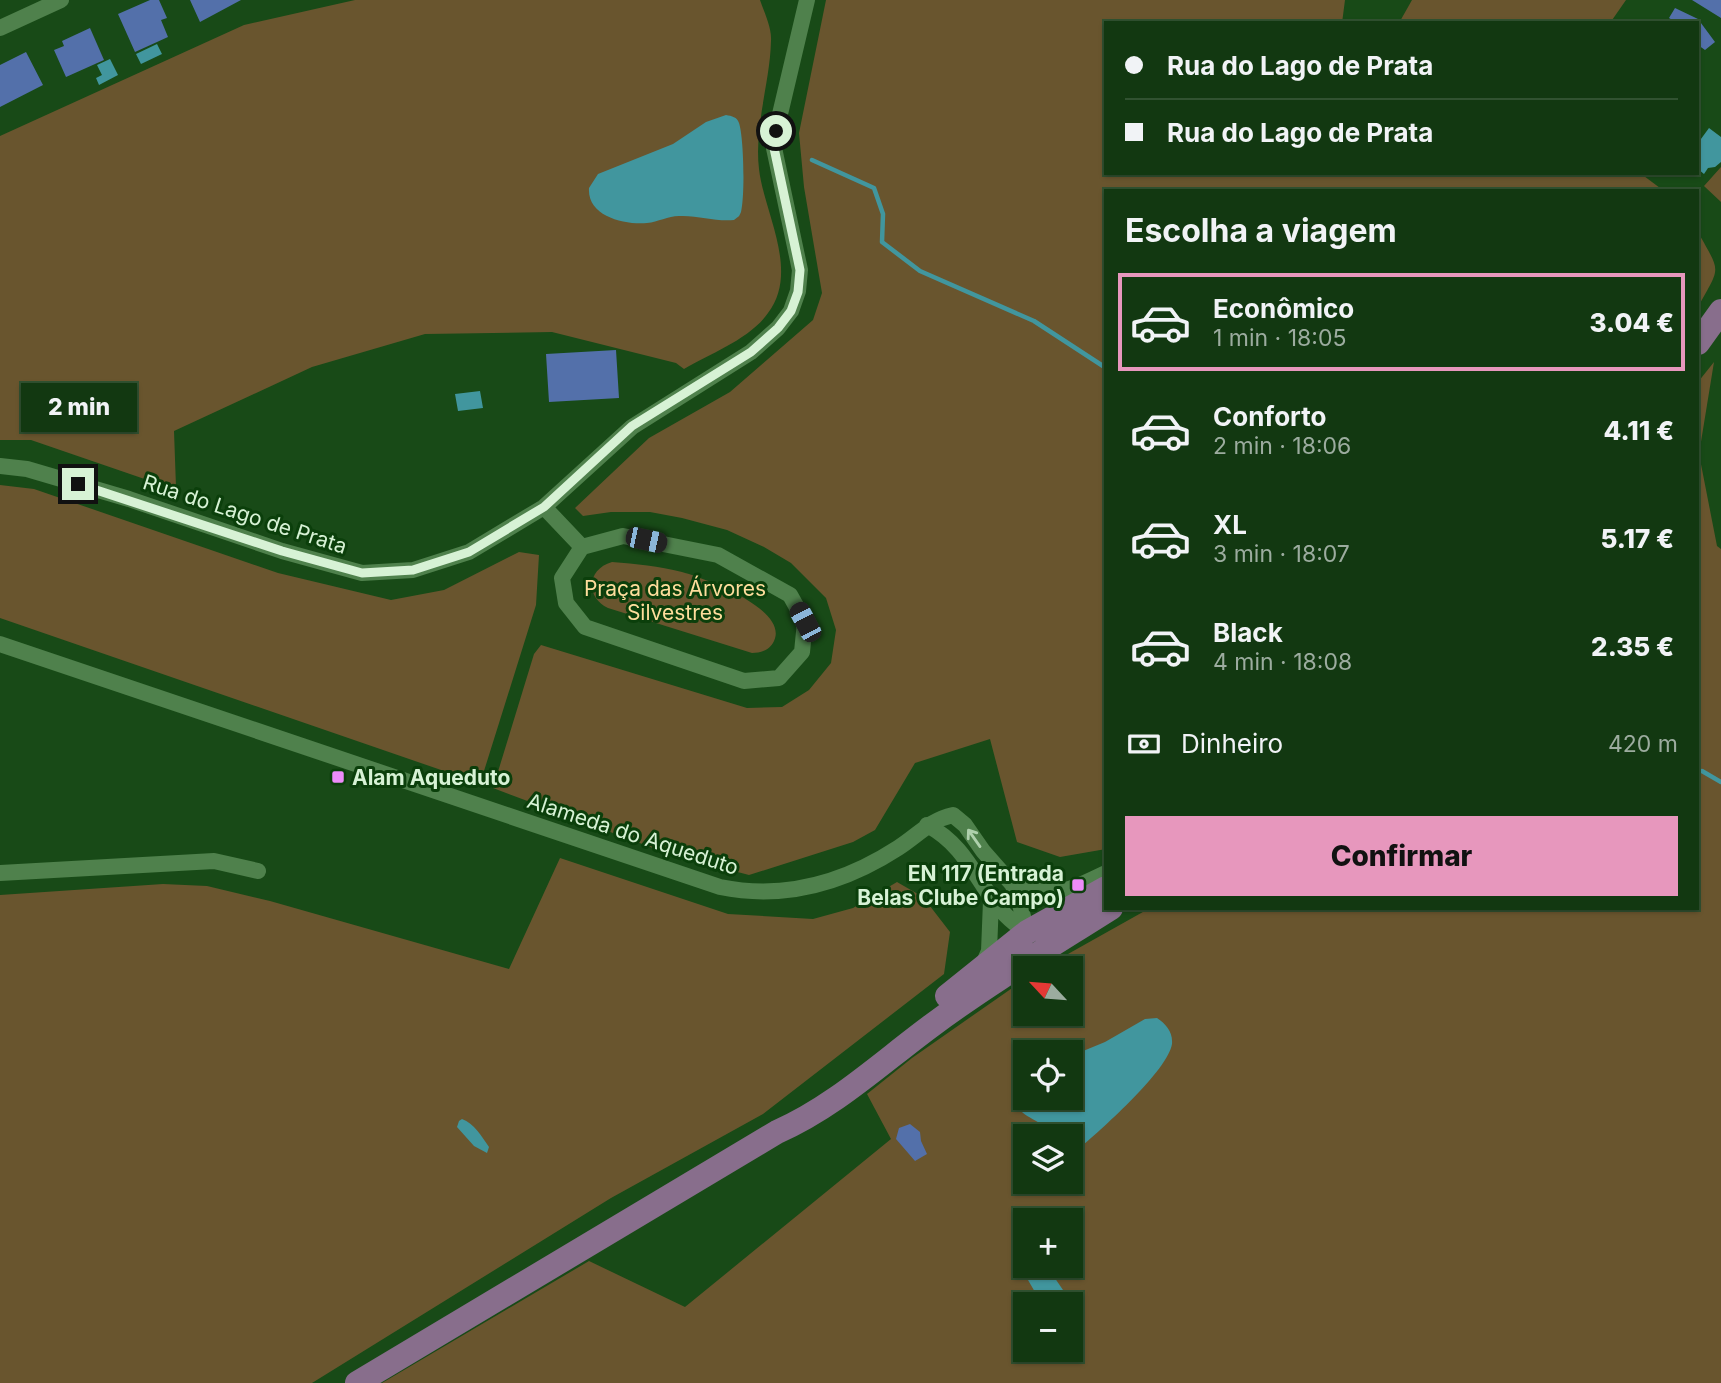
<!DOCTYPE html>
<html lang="pt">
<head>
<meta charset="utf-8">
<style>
	body { margin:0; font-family:Inter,sans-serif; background:#1b3f1a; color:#f1f3f6; height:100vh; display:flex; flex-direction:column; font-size:26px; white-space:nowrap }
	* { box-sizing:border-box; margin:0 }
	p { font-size:23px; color:#9cac9f }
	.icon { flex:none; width:38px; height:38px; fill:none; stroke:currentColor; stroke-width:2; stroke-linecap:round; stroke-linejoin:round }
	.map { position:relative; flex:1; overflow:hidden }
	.sheet { position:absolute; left:1104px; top:189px; width:595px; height:721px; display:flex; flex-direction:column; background:#123811; border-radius:0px; box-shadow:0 2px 5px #0004,0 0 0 2px #315231 }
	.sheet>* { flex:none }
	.guide { position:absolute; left:1104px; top:21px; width:595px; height:154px; border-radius:0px; box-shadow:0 2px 5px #0004,0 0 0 2px #315231; display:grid; align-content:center; height:154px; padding:0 21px; background:#123811 }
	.needle { width:46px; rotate:296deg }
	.fabs { position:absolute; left:1013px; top:956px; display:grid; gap:14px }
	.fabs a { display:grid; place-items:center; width:70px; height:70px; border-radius:0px; background:#123811; box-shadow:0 2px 5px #0004,0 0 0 2px #315231; font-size:35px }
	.end { position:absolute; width:32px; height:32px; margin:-16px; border:9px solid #d7f2d5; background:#111; box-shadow:0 0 0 4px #111 }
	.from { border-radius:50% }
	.bubble { position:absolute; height:49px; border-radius:0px; background:#123811; box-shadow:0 2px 5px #0004,0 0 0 2px #315231; font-size:23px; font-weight:800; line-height:49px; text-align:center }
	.car { position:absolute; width:21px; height:42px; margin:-21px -10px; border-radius:9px; box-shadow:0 0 5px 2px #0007; background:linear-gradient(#222 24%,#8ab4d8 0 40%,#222 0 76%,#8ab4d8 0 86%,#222 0) }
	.guide b { display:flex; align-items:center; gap:24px; height:66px; font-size:26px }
	.guide b+b { border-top:2px solid #315231 }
	.guide i { width:18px; height:18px; background:#f1f3f6 }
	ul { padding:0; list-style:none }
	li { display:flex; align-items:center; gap:21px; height:98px; margin:0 14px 10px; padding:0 7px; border:4px solid transparent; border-radius:0px }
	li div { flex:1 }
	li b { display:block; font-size:26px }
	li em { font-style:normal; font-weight:800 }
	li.current { border-color:#e797bd }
	li>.icon { width:63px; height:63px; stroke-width:1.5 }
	h2 { padding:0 21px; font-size:32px; line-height:84px }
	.pay { display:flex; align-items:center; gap:18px; height:77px; padding:0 21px; font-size:26px }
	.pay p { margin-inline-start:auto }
	.cta { display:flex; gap:14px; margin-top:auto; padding:14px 21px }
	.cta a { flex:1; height:80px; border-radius:0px; background:#e797bd; color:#111; font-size:28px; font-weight:800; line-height:80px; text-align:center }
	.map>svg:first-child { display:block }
</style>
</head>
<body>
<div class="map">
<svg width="1721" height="1383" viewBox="0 0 1721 1383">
	<rect width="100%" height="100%" fill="#184a17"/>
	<!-- green -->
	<path fill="#69552e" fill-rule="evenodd" d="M355 0H760C764 12 772 28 771 41 770 83 754 126 759 169 764 213 800 271 768 313 750 339 711 353 684 369L676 363 552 332 425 334 312 367 174 431 176 487 162 485 31 440H0V136L244 25Z
		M826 0H1345L1342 23H1106V173H1640L1664 191H1106V849L1060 857 1017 842 990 739 915 763 875 830 853 842 749 875 669 854 493 788 534 654 541 645 747 708 782 707 809 690 831 663 836 630 826 598 791 563 764 547 727 530 682 518 650 512H611L583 516 575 508 649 438 730 392 813 320 822 293 804 187 799 133Z
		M1412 0H1626L1610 23H1399Z
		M1721 167V202L1704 186Z
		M1698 232C1721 274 1721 265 1698 307Z
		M1714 362 1699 454 1717 546 1721 549V1383H382L589 1261 685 1307 891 1139 867 1094 912 1058 1025 979 1026 1013H1071V968H1043L1150 908H1698V382ZM1026 1052H1071V1097H1026ZM1026 1136H1071V1181H1026ZM1026 1220H1071V1265H1026ZM1026 1304H1071V1349H1026Z
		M0 485 34 489 278 573 391 600 444 590 519 552 539 555 536 605 484 771 473 781 0 618Z
		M612 562C636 564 659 566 682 572 704 578 789 609 774 641 770 650 761 653 752 653L608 608C585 597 587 569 612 562Z
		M560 858 728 914 813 919 853 908 897 882 923 897 950 932 944 974 763 1114 611 1198 312 1383H0V895L163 884 207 886 270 901 509 969Z"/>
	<!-- water -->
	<path fill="#41969e" d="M157 44 162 54 141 64 136 54Z
		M110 59 118 75 99 85 96 78 102 75 97 65Z
		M726 115C732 116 737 117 739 123 744 138 745 196 741 212 739 217 739 216 734 220 716 222 698 215 679 216 668 216 658 222 647 223 624 225 587 216 589 188L598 174 673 144 706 122Z
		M1709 128 1721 137V162L1715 167 1708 168 1704 174 1698 169V143Z
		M480 391 483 408 458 411 455 394Z
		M1157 1018C1166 1024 1173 1032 1172 1044 1168 1070 1103 1128 1082 1146L1075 1148 1071 1146V1136H1057C1040 1117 1003 1115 1013 1082 1015 1073 1017 1068 1025 1065L1026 1097H1071V1056L1105 1042 1145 1019Z
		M462 1119C474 1123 482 1137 489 1147L487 1153 474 1146 457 1127 459 1121Z
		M1025 1231 1026 1265H1046L1063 1290 1054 1302 1048 1303 1039 1299 1028 1280 1015 1252 1013 1243 1017 1234Z"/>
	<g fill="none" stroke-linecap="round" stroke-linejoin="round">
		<!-- stream -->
		<path stroke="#41969e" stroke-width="4.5" d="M812 160 874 188 883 214 882 242 920 271 1034 321 1106 368
			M1702 771 1721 782"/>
	</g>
	<!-- building -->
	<path fill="#5370aa" d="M150 0H159L167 18 161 20 168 37 135 52 118 14Z
		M190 0H241L200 22Z
		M1692 0H1721V18Z
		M1675 8 1698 19 1715 42 1705 50 1698 45V23H1677L1669 18Z
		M90 28 104 60 66 77 54 50 64 46 62 41Z
		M26 52 43 85 0 107V65Z
		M616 350 619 398 549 402 546 354Z
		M910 1124 920 1132 921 1141 927 1154 915 1161 896 1139 899 1128Z"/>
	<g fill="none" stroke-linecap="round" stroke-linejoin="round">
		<!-- minor -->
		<path stroke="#4f814c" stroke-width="16" d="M0 28 61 0
			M0 466 27 469 129 499 282 551 362 573 413 570 469 552 544 507 632 427 751 352 778 328 791 311 798 291 800 270 774 148 776 131 807 0
			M544 507 582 547 562 578 566 603 585 627 744 681 779 678 802 652 805 622 790 595 718 555 623 536 582 547
			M0 644 720 887C784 900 844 883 898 848 917 836 930 820 953 815L965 825 983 851 1012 884 1017 893 1027 932
			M927 825C978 852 979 903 1027 932
			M0 873 214 861 258 871
			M1012 884C1057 898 1064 893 1106 873
			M982 967 989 951 991 901"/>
		<!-- primary -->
		<path stroke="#886e8c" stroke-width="24" d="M1698 343 1721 311
			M947 996 1027 932 1106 888
			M357 1383 777 1132C834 1107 881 1063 931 1026 989 983 1051 946 1111 908"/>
	</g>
	<!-- one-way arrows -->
	<defs><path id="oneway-shaft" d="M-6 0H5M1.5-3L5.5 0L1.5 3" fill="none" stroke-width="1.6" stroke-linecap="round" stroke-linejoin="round" transform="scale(1.75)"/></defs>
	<use stroke="#aed0ac" href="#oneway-shaft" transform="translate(974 838) rotate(-125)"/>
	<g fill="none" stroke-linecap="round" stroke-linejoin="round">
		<!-- route -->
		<path stroke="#d7f2d5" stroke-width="9" d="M78 484 282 551 362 573 413 570 469 552 544 507 632 426 751 352 778 328 791 311 798 292 800 270 774 148 776 131"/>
	</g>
	<!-- markers -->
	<g fill="#ed8cf9" stroke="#0b3f0b" stroke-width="2.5">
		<rect x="331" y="770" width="14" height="14" rx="3.5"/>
		<rect x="1071" y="878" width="14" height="14" rx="3.5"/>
	</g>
	<g text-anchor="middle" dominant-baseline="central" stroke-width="6" stroke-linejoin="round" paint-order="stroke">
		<!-- street labels -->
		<g font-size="21" fill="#d7f2d5" stroke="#0b3f0b">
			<text transform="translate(245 514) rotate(18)">Rua do Lago de Prata</text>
			<text transform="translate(633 834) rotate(18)">Alameda do Aqueduto</text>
		</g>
		<!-- park labels -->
		<g font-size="21" fill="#fedd9c" stroke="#0b3f0b">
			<text x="675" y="588">Praça das Árvores<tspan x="675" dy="24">Silvestres</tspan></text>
		</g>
		<!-- poi labels -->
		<g font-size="21" font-weight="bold" fill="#d7f2d5" stroke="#0b3f0b" text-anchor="start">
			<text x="352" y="777">Alam Aqueduto</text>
			<text x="1064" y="873" text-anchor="end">EN 117 (Entrada<tspan x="1064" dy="24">Belas Clube Campo)</tspan></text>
		</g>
	</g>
</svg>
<div class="fabs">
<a><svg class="needle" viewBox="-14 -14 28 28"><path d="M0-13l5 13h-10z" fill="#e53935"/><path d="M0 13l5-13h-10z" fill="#9cac9f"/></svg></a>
<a><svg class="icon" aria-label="locate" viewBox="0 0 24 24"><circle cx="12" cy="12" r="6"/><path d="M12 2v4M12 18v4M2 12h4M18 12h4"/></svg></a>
<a><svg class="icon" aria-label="layers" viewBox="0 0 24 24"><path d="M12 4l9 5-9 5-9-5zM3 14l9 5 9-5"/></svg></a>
<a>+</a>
<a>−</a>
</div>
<i class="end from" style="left:776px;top:131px"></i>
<i class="end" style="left:78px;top:484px"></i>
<div class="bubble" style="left:21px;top:383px;width:116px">2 min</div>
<i class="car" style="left:646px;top:540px;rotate:102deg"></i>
<i class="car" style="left:805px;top:622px;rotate:332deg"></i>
<div class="guide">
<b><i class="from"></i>Rua do Lago de Prata</b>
<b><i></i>Rua do Lago de Prata</b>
</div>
<section class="sheet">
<h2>Escolha a viagem</h2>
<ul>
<li class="current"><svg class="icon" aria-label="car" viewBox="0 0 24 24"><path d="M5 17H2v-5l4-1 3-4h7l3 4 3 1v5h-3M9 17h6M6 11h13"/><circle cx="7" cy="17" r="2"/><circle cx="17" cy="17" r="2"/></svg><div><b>Econômico</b><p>1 min · 18:05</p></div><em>3.04 €</em></li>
<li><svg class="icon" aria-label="car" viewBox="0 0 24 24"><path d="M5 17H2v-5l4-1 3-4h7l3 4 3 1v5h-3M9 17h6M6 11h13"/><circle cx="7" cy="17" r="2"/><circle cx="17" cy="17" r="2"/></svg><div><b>Conforto</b><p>2 min · 18:06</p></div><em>4.11 €</em></li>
<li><svg class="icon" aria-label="car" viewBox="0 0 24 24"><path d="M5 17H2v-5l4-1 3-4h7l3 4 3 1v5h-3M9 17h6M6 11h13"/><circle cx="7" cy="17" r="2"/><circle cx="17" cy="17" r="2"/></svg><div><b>XL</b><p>3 min · 18:07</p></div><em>5.17 €</em></li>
<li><svg class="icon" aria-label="car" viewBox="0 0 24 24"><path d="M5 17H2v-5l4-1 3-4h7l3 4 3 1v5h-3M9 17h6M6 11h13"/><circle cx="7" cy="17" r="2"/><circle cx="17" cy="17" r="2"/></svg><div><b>Black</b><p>4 min · 18:08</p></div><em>2.35 €</em></li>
</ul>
<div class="pay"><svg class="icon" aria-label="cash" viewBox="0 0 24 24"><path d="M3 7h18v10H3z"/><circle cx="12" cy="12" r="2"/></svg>Dinheiro<p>420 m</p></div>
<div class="cta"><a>Confirmar</a></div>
</section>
</div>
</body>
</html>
